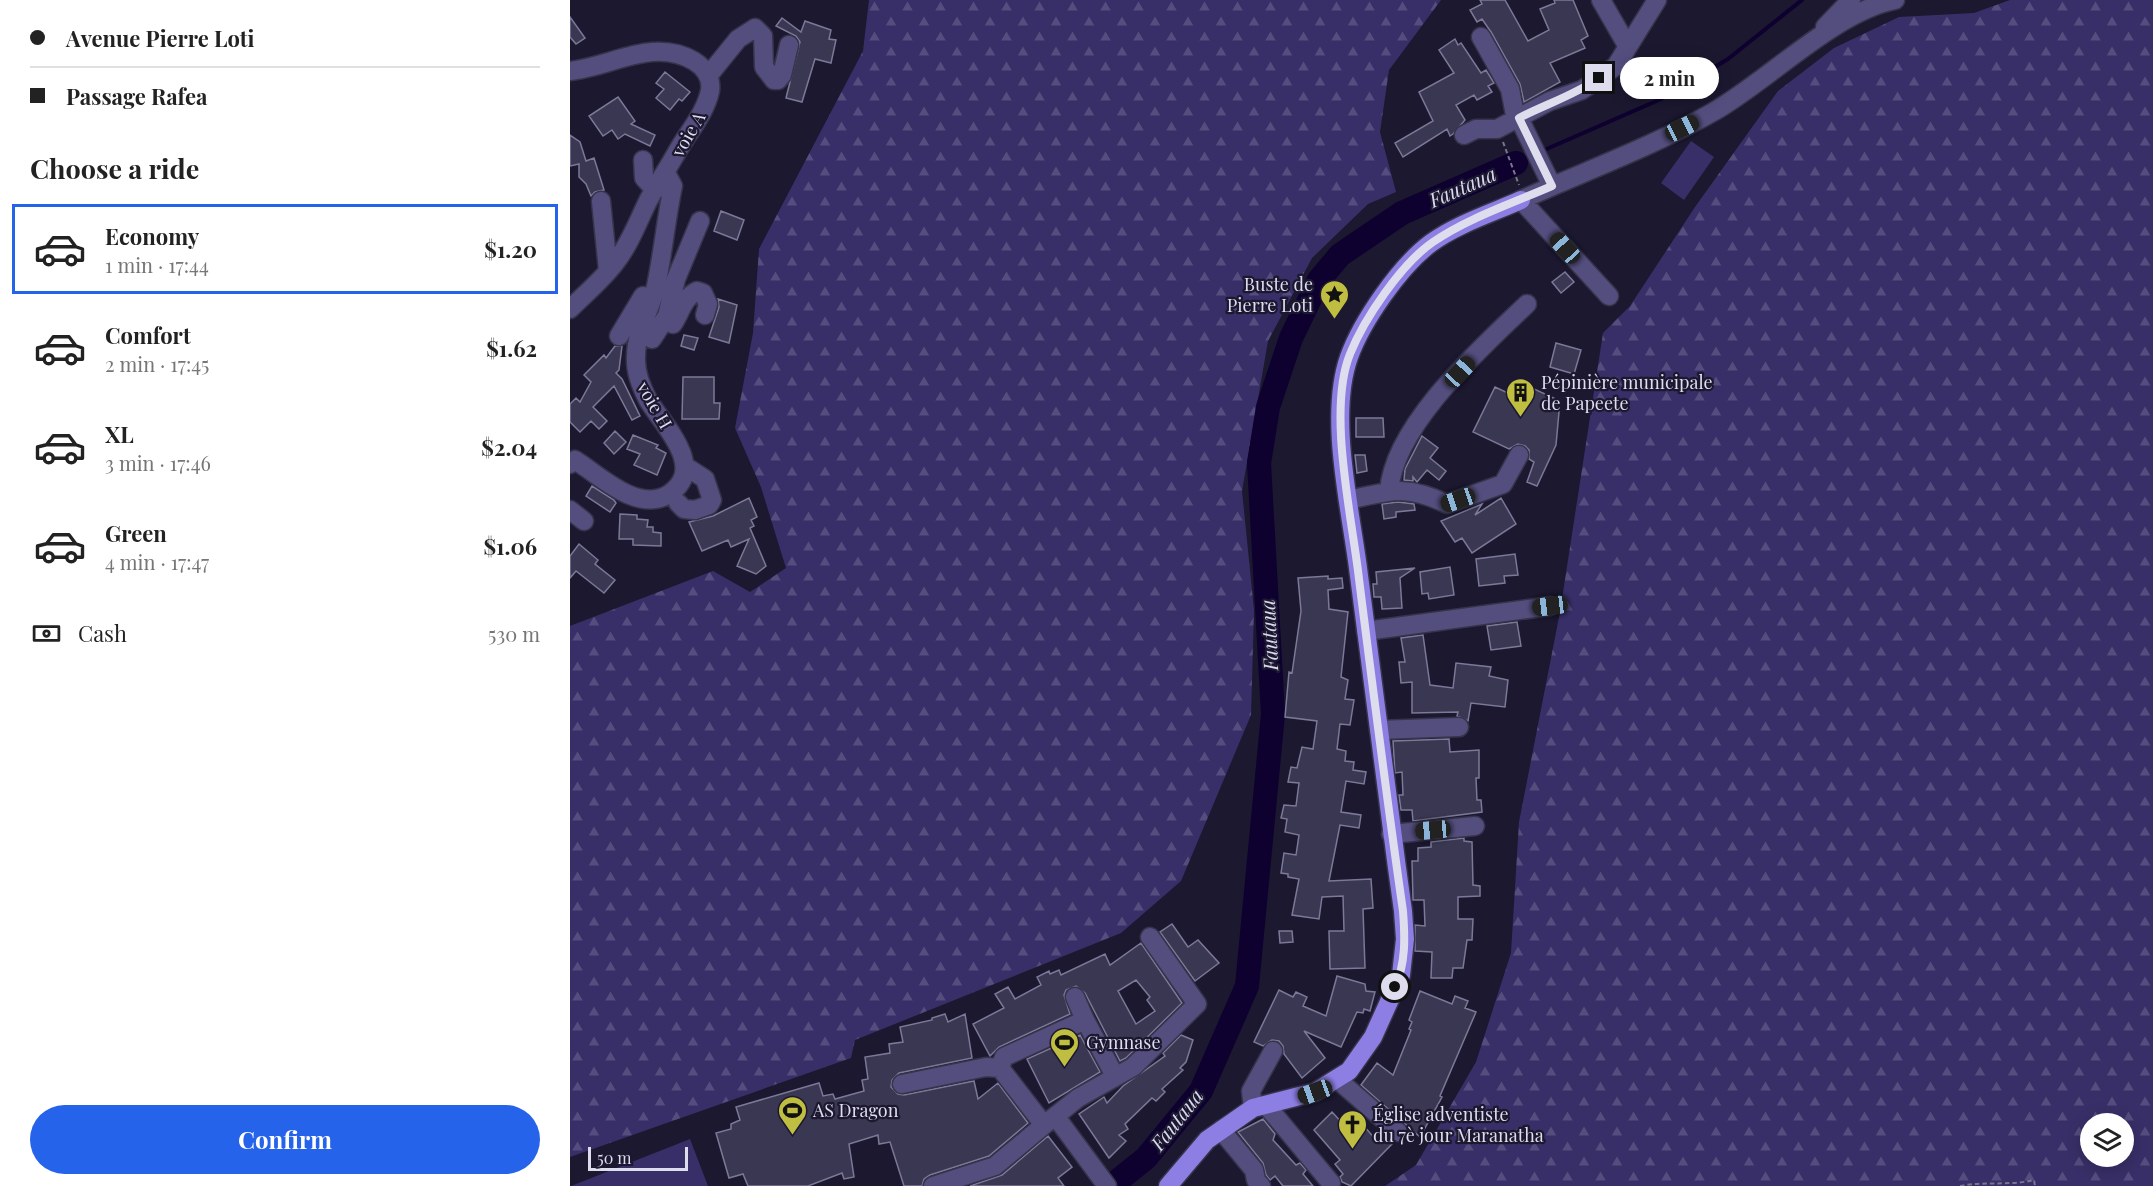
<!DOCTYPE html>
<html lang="en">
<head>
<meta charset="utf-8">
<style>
	body { margin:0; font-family:"Playfair Display",serif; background:#f6f6f6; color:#222; height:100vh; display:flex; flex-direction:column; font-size:22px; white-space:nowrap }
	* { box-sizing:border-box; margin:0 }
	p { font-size:20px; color:#767676 }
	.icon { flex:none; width:33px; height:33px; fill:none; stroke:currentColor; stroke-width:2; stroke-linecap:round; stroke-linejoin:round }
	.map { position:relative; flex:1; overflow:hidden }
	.panel { display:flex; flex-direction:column; background:#fff; width:570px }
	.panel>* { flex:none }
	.hud { display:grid; align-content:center; height:132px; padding:0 30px; background:#fff }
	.fabs { position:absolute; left:1510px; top:1113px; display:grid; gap:12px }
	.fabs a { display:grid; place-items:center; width:54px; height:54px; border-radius:50%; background:#fff; box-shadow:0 3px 15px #0003; font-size:30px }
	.scale { position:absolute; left:18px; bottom:15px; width:100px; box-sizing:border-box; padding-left:6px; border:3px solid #deddee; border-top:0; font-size:16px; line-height:21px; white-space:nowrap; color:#deddee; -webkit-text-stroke:4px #1b1830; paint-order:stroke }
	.end { position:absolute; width:27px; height:27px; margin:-14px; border:8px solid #deddee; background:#111; box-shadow:0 0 0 3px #111 }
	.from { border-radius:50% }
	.bubble { position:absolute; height:42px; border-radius:21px; background:#fff; box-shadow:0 3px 15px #0003; font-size:20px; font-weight:700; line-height:42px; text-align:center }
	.car { position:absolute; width:18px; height:36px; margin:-18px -9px; border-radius:8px; box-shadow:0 0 4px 2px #0007; background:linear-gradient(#222 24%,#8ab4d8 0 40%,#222 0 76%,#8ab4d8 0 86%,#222 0) }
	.hud b { display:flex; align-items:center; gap:21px; height:57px; font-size:22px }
	.hud b+b { border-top:2px solid #e0e0e0 }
	.hud i { width:15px; height:15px; background:#222 }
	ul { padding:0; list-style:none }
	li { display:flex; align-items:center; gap:18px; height:90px; margin:0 12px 9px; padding:0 18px; border:3px solid transparent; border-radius:0px }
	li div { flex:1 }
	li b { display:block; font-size:22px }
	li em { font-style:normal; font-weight:700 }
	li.on { border-color:#2563eb }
	li>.icon { width:54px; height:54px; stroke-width:1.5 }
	h2 { padding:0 30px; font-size:27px; line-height:72px }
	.pay { display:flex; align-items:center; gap:15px; height:66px; padding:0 30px; font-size:22px }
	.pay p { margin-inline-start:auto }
	.button { display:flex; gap:12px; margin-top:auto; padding:12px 30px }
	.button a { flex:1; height:69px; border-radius:36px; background:#2563eb; color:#fff; font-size:24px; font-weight:700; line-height:69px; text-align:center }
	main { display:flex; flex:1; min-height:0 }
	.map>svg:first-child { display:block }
</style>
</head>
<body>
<main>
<section class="panel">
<div class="hud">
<b><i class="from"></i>Avenue Pierre Loti</b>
<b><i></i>Passage Rafea</b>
</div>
<h2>Choose a ride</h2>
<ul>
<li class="on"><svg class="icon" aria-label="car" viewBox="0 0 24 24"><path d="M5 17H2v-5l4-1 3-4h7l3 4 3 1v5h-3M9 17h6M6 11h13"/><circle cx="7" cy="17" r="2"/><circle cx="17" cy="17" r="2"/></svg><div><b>Economy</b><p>1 min · 17:44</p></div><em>$1.20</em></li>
<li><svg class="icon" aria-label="car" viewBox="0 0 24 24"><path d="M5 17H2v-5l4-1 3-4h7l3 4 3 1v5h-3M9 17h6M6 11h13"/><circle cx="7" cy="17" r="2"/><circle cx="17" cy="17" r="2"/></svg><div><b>Comfort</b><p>2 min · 17:45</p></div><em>$1.62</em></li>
<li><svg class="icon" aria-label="car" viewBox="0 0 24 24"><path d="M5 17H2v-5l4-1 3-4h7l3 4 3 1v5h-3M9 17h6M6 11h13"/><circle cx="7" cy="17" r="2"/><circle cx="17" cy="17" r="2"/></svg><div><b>XL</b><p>3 min · 17:46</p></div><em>$2.04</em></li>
<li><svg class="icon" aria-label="car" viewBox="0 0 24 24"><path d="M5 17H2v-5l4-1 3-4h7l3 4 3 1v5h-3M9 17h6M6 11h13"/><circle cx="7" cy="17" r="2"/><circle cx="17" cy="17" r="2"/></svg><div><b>Green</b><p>4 min · 17:47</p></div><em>$1.06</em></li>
</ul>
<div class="pay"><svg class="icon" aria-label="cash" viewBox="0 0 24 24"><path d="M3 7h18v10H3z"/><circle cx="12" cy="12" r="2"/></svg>Cash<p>530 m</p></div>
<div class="button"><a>Confirm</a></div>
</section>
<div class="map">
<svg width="1583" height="1186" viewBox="0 0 1583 1186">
	<defs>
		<pattern id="forest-firs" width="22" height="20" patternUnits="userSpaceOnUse" patternTransform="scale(1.5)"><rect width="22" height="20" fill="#382f68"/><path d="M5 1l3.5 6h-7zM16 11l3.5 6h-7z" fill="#544d7e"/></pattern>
	</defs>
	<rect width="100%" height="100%" fill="#1b1830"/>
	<!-- forest -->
	<path fill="url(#forest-firs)" fill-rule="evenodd" d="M299 0H871L819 70 810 132 826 192 798 204 742 258 698 341 672 491 684 610 681 715 611 881 551 933 285 1040 281 1058 0 1157V626L143 571 180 592 216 568 191 487 165 428 183 333 189 249 293 51Z
		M1440 0H1583V1186H815L846 1165 906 1062 941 953 949 822 990 612 1033 333 1060 306 1125 207 1208 91 1264 48 1329 17 1404 13ZM1521 1124H1554V1156H1521Z"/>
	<!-- garden -->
	<path fill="#382f68" d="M1121 141 1144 157 1114 200 1091 183Z
		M120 1139 138 1186H1Z"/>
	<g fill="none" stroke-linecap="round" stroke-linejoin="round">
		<!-- stream -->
		<path stroke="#0e002f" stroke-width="4" d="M972 151 1091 99 1158 59 1232 0
			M946 163 963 155"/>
		<!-- river -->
		<path stroke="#0e002f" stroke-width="24" d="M541 1186 576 1158 631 1091 677 986 703 714 689 463 698 407 721 338 749 280 770 255 832 213 946 163"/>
	</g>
	<!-- building -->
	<path fill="#3a3752" stroke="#7c7998" stroke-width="1.5" fill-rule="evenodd" d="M910 0H935L958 41 979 30 970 9 985 3 984 0H1003L1018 36 1011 40 1015 48 980 63 990 82 954 102 950 84 921 32 912 19 907 22 900 10 912 4Z
		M0 17 15 38 6 44 0 37Z
		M212 18 231 32 235 21 261 30 259 39 266 40 261 63 245 59 232 102 216 98 230 42 226 36 206 26Z
		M885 39 888 45 891 43 911 73 916 70 924 83 918 86 922 92 907 100 904 95 886 105 895 120 883 134 880 136 877 129 833 157 825 143 863 121 849 92 884 73 869 50Z
		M95 72 120 92 112 101 109 99 100 110 86 98 94 89 86 83Z
		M48 97 65 121 61 124 85 135 80 146 55 134 48 139 42 130 33 136 19 116Z
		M0 135 10 142 16 161 24 158 34 190 25 192 21 196 16 184 9 177V164L0 166Z
		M151 211 174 220 167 240 144 231Z
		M995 272 1004 282 991 293 982 282Z
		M148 299 167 305 159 343 139 337 149 307Z
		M114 335 128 338 124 350 111 346Z
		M986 343 1011 350 1004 374 980 367Z
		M45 346H52L49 370 46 373 52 379 70 416 62 420 44 386 23 407 37 421 29 429 21 421 10 432 0 422V404L6 398 10 402 21 382 14 375 34 355 36 358Z
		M113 377H144V403H150L149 419H112Z
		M947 381 990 401 986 445 967 486 957 482 964 462 959 459V450L955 446 948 444 939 449 903 432 925 387 942 395Z
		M786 418H813L814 437H786Z
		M45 431 56 442 44 454 34 443Z
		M63 435 88 445 86 448 96 453 87 475 64 465 70 454 57 449Z
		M852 436 868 448 860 458 876 471 869 480 857 470 847 482 843 477V481L834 480 835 469Z
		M785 455H795L797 471 787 473Z
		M22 486 44 500 46 503 40 512 16 496Z
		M179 498 187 517 181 520 184 526 180 528 196 566 186 574 167 566 179 539 161 547 158 540 132 551 119 522 143 516Z
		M931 498 946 524 902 553 892 538 885 542 871 521 912 504 905 515Z
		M828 502 844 504 845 510 826 512V517L814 519 812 504Z
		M50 514 67 515V519L78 520 77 527H83V532L91 533V546L63 545V539H49Z
		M9 544 28 560 25 564 45 580 34 593 6 571 0 578V556Z
		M945 554 948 575 934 576 935 583 909 586 906 559Z
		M880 567 884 595 859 599 858 593 852 594 850 572Z
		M845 568 830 578 832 608 812 609 811 597H804L803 584H807L806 572Z
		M758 576V579L772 578 773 588 758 590 759 609 778 612 771 677 778 680 775 699 784 700 780 725 770 724 767 749 776 751 775 761 784 762 783 770 796 772 794 784 776 781 771 812 791 815 789 828 770 825 759 881 801 879 803 908 793 909 795 968 760 969 759 931H774L773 896 752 897 749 919 722 915 729 879 718 877V874L711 873 714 853 726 855 729 835 715 832 717 819 711 818 714 805 726 806 729 783 718 782 721 767 727 768 732 747 743 749 747 721 715 717 719 672 722 673 731 611 728 578Z
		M947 622 951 646 921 650 917 626Z
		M853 635 860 685 883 688 886 663 921 667 919 676 938 680 935 707 901 703 898 721 887 716 888 712 842 713V682L831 683 829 662H835L831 638Z
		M879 739 880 752 909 750V778H906L907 800H911L912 812 843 821 842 810H831L829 795H833L832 772 825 773 823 741Z
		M894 838V841L902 842 903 885 910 886V896L888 897V919H903L902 940H897L893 968H883L882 978H861L862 952 845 951V925L855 926 854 900H843L842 861H848V848L861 847V842Z
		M602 924 618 947 628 940 649 963 625 981 590 932Z
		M709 931H722L723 942 710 943Z
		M571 943 612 1003 556 1058 550 1061 515 993 506 986 496 990 494 995 500 1014 429 1047 420 1056 403 1024 434 1008 425 994 438 987 445 999 471 985 467 977 479 971 480 974 489 970 491 975 535 954 540 965ZM566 980 580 997 577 1000 585 1011 566 1024 548 991Z
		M767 976 795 984 796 991 805 992 800 1011 794 1009 793 1013 787 1012 771 1047 734 1031 755 1058 732 1078 714 1054 713 1046 709 1041 702 1040 693 1046 684 1042 709 990 723 997 726 992 737 997 733 1006 756 1016Z
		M850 991 882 1004 885 996 898 1001 895 1008 906 1012 870 1096 872 1097 850 1137 791 1085 807 1063 823 1075 841 1030 839 1029 842 1022 839 1020Z
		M375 1014 378 1022 395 1014 402 1058 329 1073 322 1080 321 1087 328 1094 334 1095 404 1081 408 1099 428 1083 458 1123 419 1156 360 1175 354 1179 352 1186H334L320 1142 309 1144 308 1135 279 1144 284 1177 274 1179 272 1173 238 1186H178L173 1174 159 1178 146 1133 161 1129V1124L170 1120 166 1107 249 1083 253 1096 263 1094 265 1099 294 1091 292 1080 298 1079 295 1057 320 1053 319 1044 333 1042 330 1027 362 1020V1018Z
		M510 1035 530 1072 479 1103 457 1059Z
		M611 1035 623 1040 616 1062 610 1068 613 1070 592 1089 595 1092 586 1101 582 1098 555 1124 558 1129 549 1135 556 1141 539 1158 509 1114 534 1097 537 1103 553 1086 595 1056 593 1053Z
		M762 1112 776 1127 787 1118 806 1140 812 1135 822 1144 781 1186 772 1182 770 1177 773 1174 765 1164 770 1160 744 1130Z
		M693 1119 705 1134 703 1140 726 1165 730 1163 736 1170 733 1174 743 1186H713L705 1176 700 1180 696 1175 693 1163 668 1132Z
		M478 1136 502 1167 488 1178 494 1186H400L432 1175Z"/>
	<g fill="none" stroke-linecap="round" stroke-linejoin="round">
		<defs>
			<path id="minor" d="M1031 0 1058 47
				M1255 27 1281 0
				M911 37 940 89 946 120
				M0 71C41 67 83 37 124 61 135 68 142 79 140 91 135 114 118 132 107 152 98 168 88 183 79 199 68 221 60 244 45 263 32 280 15 294 0 309
				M138 76 168 39 185 28 193 36 194 67 204 80H208L212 75 219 45
				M949 118 982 186
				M894 135 906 129H927L980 101 1012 90 1046 66 1087 0
				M73 160 74 178 85 190
				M31 201 38 270
				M1039 296 951 200C1015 171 1082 147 1143 112 1198 81 1264 12 1325 0
				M103 324C111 312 113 298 127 291L133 293 138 304 135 315
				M49 336 73 296
				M82 339 97 316 106 279 130 221
				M0 464 5 460C29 475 68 514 99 494 138 468 93 425 78 400 71 386 65 372 66 356 66 331 81 310 86 286 93 253 96 219 103 186L96 173
				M819 491C824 425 911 348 957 304
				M778 500C821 491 836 484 877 504L933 484 949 455
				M108 503 114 509 125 510 139 505 142 500 135 479 115 466
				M0 510 14 521
				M796 631 980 606
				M809 730 889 727
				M821 834 905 826
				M505 997 515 1020
				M545 1076 515 1020 434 1057 430 1068 474 1125 508 1098 563 1067 627 1004 580 937
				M768 1080 828 1132
				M332 1084 416 1067 430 1068
				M696 1105 761 1183
				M683 1108 681 1091 703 1051
				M486 1117 537 1186
				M651 1130 684 1170 686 1180 691 1186
				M363 1186 425 1166 474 1125"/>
			<path id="major" d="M598 1186 637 1140 683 1108 745 1092 779 1071 803 1037 831 975 835 939 833 911C817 797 802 683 788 568 780 506 758 416 779 357 792 321 830 266 861 243 887 224 922 213 951 200"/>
		</defs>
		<!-- minor casing -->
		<use href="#minor" stroke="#36344b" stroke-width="21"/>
		<!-- major casing -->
		<use href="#major" stroke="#36344b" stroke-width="21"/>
		<!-- path -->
		<path stroke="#79778c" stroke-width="2" stroke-dasharray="4.5 3" stroke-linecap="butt" d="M933 142 949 185
			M1390 1186C1415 1181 1440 1186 1464 1180L1465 1186"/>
		<!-- minor -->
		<use href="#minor" stroke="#534e7e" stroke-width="18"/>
		<!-- major -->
		<use href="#major" stroke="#8c7ee3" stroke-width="18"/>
	</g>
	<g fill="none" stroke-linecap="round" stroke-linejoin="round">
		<!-- route -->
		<path stroke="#deddee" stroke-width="8" d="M825 987C836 963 835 937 833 911 817 801 803 690 789 579 782 517 757 411 780 354 794 319 831 264 863 242 898 218 943 203 982 186L949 118C976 104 1005 95 1029 78"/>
	</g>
	<!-- icons -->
	<defs>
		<symbol id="sight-pin" viewBox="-11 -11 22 30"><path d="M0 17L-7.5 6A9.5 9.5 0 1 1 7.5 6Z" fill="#c0be40" stroke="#1b1830"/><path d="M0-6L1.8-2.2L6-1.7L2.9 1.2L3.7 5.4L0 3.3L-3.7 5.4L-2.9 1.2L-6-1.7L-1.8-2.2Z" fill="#111"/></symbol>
		<symbol id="building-pin" viewBox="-11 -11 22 30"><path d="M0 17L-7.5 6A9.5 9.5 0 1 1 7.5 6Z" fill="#c0be40" stroke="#1b1830"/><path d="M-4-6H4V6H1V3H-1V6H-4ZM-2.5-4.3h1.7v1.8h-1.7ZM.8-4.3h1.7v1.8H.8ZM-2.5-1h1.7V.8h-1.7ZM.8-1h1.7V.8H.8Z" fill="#111"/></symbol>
		<symbol id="stadium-pin" viewBox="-11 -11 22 30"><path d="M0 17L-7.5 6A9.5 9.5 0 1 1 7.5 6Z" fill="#c0be40" stroke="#1b1830"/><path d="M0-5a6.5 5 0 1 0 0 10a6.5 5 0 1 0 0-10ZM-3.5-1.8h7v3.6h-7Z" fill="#111"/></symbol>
		<symbol id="church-pin" viewBox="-11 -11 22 30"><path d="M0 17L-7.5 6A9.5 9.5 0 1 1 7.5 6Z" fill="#c0be40" stroke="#1b1830"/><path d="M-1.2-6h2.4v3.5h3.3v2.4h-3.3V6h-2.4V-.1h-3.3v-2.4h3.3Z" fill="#111"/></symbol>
	</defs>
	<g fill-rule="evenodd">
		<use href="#sight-pin" x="748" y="278" width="33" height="45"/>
		<use href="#building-pin" x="934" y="376" width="33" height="45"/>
		<use href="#stadium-pin" x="478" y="1026" width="33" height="45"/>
		<use href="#stadium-pin" x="206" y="1094" width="33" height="45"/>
		<use href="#church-pin" x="766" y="1108" width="33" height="45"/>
	</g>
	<g text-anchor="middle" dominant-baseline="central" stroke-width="4.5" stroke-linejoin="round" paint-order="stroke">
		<!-- street labels -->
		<g font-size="18" fill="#deddee" stroke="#1b1830">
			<text transform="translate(118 134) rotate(-60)">voie A</text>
			<text transform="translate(85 405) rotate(60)">voie H</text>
		</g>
		<!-- poi labels -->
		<g font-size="18" fill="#deddee" stroke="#1b1830" text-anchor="start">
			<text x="743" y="284" text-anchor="end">Buste de<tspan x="743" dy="21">Pierre Loti</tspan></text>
			<text x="971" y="382">Pépinière municipale<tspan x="971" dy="21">de Papeete</tspan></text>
			<text x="516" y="1042">Gymnase</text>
			<text x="243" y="1110">AS Dragon</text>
			<text x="803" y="1114">Église adventiste<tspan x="803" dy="21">du 7è jour Maranatha</tspan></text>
		</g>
		<!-- water labels -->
		<g font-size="20" font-style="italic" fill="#dad9ee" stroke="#1b1830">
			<text transform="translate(892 186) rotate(-24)">Fautaua</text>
			<text transform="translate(698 635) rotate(-93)">Fautaua</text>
			<text transform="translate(606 1119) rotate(-52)">Fautaua</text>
		</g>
	</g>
</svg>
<div class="fabs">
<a><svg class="icon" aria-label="layers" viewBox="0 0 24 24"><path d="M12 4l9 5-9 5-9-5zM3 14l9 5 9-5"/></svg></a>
</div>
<div class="scale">50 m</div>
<i class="end from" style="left:825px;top:987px"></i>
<i class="end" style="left:1029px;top:78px"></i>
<div class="bubble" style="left:1050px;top:57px;width:99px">2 min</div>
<i class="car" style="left:1112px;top:128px;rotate:63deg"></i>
<i class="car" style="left:995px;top:248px;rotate:318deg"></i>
<i class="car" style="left:890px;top:372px;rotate:43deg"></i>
<i class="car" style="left:888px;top:500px;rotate:251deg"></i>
<i class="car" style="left:980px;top:606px;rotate:263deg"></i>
<i class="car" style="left:863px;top:830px;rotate:265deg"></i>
<i class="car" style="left:745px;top:1092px;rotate:250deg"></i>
</div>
</main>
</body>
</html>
